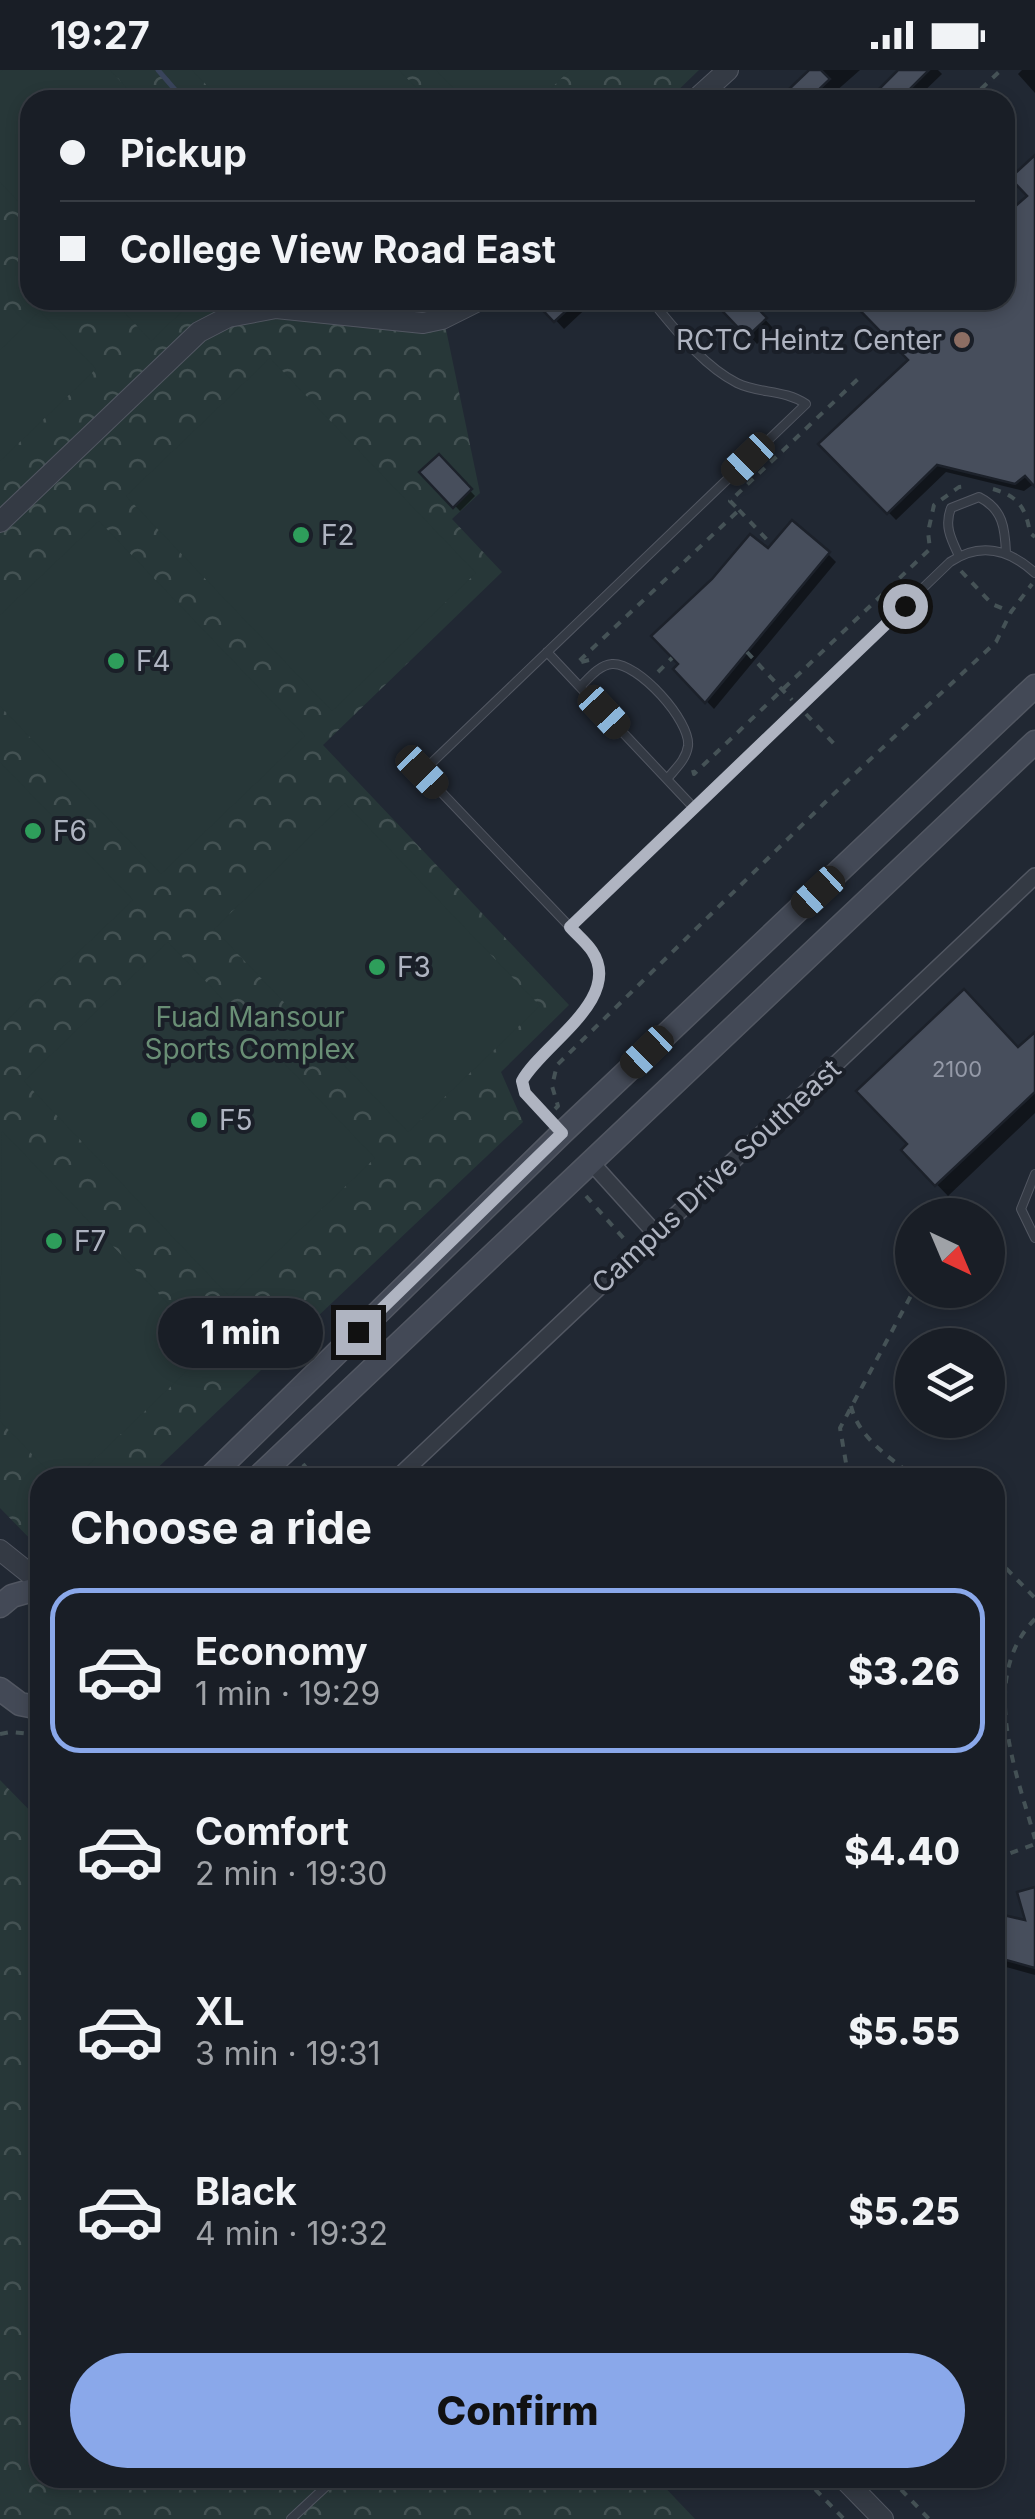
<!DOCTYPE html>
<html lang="en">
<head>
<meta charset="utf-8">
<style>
	body { margin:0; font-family:Inter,sans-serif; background:#262b32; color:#f1f3f6; height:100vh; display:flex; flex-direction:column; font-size:38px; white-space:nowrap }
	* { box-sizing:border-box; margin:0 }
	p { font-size:32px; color:#9fa2a7 }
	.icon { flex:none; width:55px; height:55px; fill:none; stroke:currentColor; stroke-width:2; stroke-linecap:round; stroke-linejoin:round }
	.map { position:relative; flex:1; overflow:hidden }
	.drawer { position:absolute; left:30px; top:1398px; width:975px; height:1020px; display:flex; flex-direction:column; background:#191e26; border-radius:30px; box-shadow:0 5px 15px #0003,0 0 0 2px #373c43 }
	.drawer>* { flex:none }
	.banner { position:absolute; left:20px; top:20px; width:995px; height:220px; border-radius:30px; box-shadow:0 5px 15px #0003,0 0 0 2px #373c43; display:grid; align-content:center; height:220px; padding:0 40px; background:#191e26 }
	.needle { width:65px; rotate:136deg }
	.controls { position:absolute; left:895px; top:1128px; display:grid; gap:20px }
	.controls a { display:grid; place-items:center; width:110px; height:110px; border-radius:50%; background:#191e26; box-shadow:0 5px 15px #0003,0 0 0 2px #373c43; font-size:50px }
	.end { position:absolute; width:45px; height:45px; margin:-22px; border:12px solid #afb4c1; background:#111; box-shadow:0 0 0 5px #111 }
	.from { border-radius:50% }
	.bubble { position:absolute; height:70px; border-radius:35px; background:#191e26; box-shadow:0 5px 15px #0003,0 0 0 2px #373c43; font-size:32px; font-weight:800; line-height:70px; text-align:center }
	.car { position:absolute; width:30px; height:60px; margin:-30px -15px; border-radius:12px; box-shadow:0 0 8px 2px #0007; background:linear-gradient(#222 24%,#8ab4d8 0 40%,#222 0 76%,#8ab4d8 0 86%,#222 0) }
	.banner b { display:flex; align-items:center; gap:35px; height:95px; font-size:38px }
	.banner b+b { border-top:2px solid #373c43 }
	.banner i { width:25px; height:25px; background:#f1f3f6 }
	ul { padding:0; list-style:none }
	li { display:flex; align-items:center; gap:30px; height:165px; margin:0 20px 15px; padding:0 20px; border:5px solid transparent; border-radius:30px }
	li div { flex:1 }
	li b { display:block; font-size:38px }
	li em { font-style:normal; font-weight:800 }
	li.selected { border-color:#8aa8ea }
	li>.icon { width:90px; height:90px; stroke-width:1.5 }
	h2 { padding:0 40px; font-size:45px; line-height:120px }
	.primary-button { display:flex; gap:20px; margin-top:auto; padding:20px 40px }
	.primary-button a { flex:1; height:115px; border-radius:60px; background:#8aa8ea; color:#111; font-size:40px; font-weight:800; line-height:115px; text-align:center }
	.status { display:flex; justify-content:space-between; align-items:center; height:70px; padding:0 50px; background:#191e26; direction:ltr }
	.status svg { height:28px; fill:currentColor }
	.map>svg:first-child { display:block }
</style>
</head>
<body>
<div class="status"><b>19:27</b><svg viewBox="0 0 49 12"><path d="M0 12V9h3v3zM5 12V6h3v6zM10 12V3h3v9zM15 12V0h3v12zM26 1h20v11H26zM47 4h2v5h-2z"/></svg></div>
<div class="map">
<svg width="1035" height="2449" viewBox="0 0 1035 2449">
	<defs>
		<pattern id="forest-crowns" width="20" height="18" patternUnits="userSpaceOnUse" patternTransform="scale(2.5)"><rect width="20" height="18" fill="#273738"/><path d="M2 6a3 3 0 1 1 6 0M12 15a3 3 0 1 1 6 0" fill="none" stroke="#445253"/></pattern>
	</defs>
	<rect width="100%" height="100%" fill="#212833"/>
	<!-- forest -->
	<path fill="url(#forest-crowns)" d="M0 0H699L668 30H30V230H458L443 245 480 423 452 449 502 502 323 675 569 935 501 1002 523 1052 148 1407 40 1408V1479L0 1438Z
		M0 1710 40 1751V2408H656L695 2449H0Z"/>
	<!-- pitch -->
	<path fill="#273738" d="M3 0H110L138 30H30V144L0 112V3Z
		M192 0H399L428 30H221Z
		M436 0H570L539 30H465Z
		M113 230H194L151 271Z
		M40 241 96 299 0 391V280Z
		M270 288 476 503 332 641 126 426Z
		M99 451 305 666 161 804 0 636V545Z
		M0 692 133 830 0 957Z
		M345 733 540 936 408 1062 214 859Z
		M168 872 375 1088 230 1227 24 1011Z
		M2 1061 211 1278 76 1407H54L0 1351Z"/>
	<!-- shadow -->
	<path fill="#0007" d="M814 0H860L826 30H802Z
		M901 0H938L942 4 915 30H885Z
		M1022 0H1035V23L1018 4Z
		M1035 88V413L1024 421 946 402 896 450 822 374 911 291 853 230H1005V149L1030 126Z
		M537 230H595L564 259Z
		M715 230H747L773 258 757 274Z
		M438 387 475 426 460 441 423 402Z
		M769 481 828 484 836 492 714 639 676 599Z
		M1035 972V1043L948 1126 904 1080Z
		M1035 1819V1905L995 1894V1845L1028 1854Z"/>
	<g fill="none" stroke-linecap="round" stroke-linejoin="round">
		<!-- stream -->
		<path stroke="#39445b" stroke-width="5" d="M158 0 177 22"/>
	</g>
	<!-- building -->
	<path fill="#474e5c" stroke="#1c212a" stroke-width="2.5" d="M809 0H821L830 9 808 30H798L788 20Z
		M898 0H929L899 30H882L875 23Z
		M1035 85V417L1025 406 1015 414 937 395 887 444 818 374 908 290 850 230H1005V145L1027 126 1010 108Z
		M533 230H578L554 252Z
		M712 230H750L767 248 747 267Z
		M439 384 472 419 453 438 419 402Z
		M792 450 830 482 705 633 673 599 678 594 651 566 712 509 750 464 768 478Z
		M964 919 1018 977 1035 962V1022L935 1116 901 1080 907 1074 856 1021Z
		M1035 1817V1898L995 1887V1843L1025 1850 1017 1822Z"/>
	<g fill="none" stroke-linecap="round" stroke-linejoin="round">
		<defs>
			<path id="service" d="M959 486C951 469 944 456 951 438L979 427C1003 439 1005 458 1006 483
				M547 582 694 738
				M580 617C589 608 599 595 612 594 638 592 691 651 688 676 686 690 675 699 667 709
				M570 857 950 492C980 472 1009 479 1035 503
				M559 1060 525 1023 523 1011C541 974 624 929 592 881 586 872 577 865 570 857L422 702 806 334C784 319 759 324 737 313 703 296 675 259 651 230
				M1035 1104 1021 1139 1035 1168
				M291 2449 335 2408"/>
			<path id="minor" d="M590 1091 655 1163
				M397 1408 1035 806"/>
			<path id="tertiary" d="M695 30 728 0
				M0 452 199 262 228 247 276 238 423 253 442 249 480 230
				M0 1480 40 1512
				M843 2408 883 2449"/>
			<path id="secondary" d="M209 1408 562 1063 1035 616
				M257 1408 1035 672
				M0 1536 12 1526 40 1518
				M0 1619 20 1634 40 1638"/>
		</defs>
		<!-- service casing -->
		<use href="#service" stroke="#525762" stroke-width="10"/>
		<!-- minor casing -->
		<use href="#minor" stroke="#525762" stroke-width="18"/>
		<!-- tertiary casing -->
		<use href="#tertiary" stroke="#525762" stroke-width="22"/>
		<!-- secondary casing -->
		<use href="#secondary" stroke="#525762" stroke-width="25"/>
		<!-- path -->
		<path stroke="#455256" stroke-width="4" stroke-dasharray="8 8" stroke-linecap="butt" d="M981 19 1001 0
			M667 30 677 20
			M993 419C1018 426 1026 438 1030 463L1035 467
			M739 440 771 474
			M961 501 992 534 1011 542
			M747 582 792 630
			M589 590 577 593 739 440 730 431 858 309
			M658 602 672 588
			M806 644 837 677
			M693 700 694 704 930 479 928 462 934 435 959 417 968 416
			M555 1039 558 1036 552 1016 557 995 847 711 996 572 1011 542 1032 514
			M586 1126 626 1171
			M851 1336C859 1369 890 1387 915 1408
			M303 1394 315 1408
			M842 1408 846 1393 840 1358 914 1220
			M995 1487 1035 1528
			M1035 1549C978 1607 1016 1701 1035 1769
			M0 1664 11 1662 40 1665
			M995 1785 1003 1786 1035 1774
			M804 2408 844 2449
			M890 2408 929 2449"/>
		<!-- service -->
		<use href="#service" stroke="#343a44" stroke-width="8"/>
		<!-- minor -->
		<use href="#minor" stroke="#343a44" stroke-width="15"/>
		<!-- tertiary -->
		<use href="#tertiary" stroke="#343a44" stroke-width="20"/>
		<!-- secondary -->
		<use href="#secondary" stroke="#434956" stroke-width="22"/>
	</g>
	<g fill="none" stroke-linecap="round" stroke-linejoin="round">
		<!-- route -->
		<path stroke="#afb4c1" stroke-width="12" d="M358 1262 562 1063 525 1023 522 1011C541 975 624 929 592 881 586 872 577 865 570 857L905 536"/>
	</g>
	<!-- markers -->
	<circle fill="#8d6e63" stroke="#1a1f28" stroke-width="4" cx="962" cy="270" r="10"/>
	<g fill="#2e9e5b" stroke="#1a1f28" stroke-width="4">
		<circle cx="301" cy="465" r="10"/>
		<circle cx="116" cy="591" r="10"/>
		<circle cx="33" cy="761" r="10"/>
		<circle cx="377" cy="897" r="10"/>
		<circle cx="199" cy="1050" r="10"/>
		<circle cx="54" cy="1171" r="10"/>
	</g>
	<g text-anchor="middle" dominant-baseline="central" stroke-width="8" stroke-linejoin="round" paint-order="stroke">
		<!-- number labels -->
		<g font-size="22" fill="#959aa8">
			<text x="957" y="999">2100</text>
		</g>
		<!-- poi labels -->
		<g font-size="28" fill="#afb4c1" stroke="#1a1f28" text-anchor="start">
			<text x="942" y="270" text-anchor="end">RCTC Heintz Center</text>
			<text x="321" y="465">F2</text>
			<text x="136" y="591">F4</text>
			<text x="53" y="761">F6</text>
			<text x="397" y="897">F3</text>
			<text x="219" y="1050">F5</text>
			<text x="74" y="1171">F7</text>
		</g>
		<!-- park labels -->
		<g font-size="28" fill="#698e75" stroke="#1a1f28">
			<text x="250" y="947">Fuad Mansour<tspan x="250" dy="32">Sports Complex</tspan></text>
		</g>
		<!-- street labels -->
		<g font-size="28" fill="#afb4c1" stroke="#1a1f28">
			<text transform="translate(716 1106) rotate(-43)">Campus Drive Southeast</text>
		</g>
	</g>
</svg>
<div class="controls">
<a><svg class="needle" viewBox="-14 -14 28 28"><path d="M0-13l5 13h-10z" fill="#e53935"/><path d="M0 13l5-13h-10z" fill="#9fa2a7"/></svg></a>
<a><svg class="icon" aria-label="layers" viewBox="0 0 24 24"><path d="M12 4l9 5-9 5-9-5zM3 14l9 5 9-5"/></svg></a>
</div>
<i class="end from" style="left:905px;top:536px"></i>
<i class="end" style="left:358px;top:1262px"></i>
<div class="bubble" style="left:158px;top:1228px;width:165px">1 min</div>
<i class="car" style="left:748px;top:389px;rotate:226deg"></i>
<i class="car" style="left:604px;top:642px;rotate:137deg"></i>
<i class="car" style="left:422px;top:702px;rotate:136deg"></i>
<i class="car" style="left:818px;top:822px;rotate:227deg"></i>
<i class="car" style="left:647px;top:982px;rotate:226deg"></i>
<div class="banner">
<b><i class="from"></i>Pickup</b>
<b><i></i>College View Road East</b>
</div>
<section class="drawer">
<h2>Choose a ride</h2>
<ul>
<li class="selected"><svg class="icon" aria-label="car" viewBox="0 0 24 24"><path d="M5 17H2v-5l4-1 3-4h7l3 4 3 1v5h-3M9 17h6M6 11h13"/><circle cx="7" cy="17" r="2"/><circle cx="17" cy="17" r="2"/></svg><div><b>Economy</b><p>1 min · 19:29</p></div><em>$3.26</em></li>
<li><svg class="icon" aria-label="car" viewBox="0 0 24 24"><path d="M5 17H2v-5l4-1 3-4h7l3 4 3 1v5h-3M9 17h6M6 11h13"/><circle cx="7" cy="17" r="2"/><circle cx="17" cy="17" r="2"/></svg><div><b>Comfort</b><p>2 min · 19:30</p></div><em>$4.40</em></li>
<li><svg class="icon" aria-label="car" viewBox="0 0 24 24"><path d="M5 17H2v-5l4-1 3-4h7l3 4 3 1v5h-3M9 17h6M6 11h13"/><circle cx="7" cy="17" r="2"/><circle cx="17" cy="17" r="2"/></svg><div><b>XL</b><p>3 min · 19:31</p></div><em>$5.55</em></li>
<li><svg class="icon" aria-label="car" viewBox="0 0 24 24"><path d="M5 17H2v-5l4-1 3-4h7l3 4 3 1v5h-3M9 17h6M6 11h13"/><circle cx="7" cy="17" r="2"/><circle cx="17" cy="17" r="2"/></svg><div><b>Black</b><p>4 min · 19:32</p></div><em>$5.25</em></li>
</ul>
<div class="primary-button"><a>Confirm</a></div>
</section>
</div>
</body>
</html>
